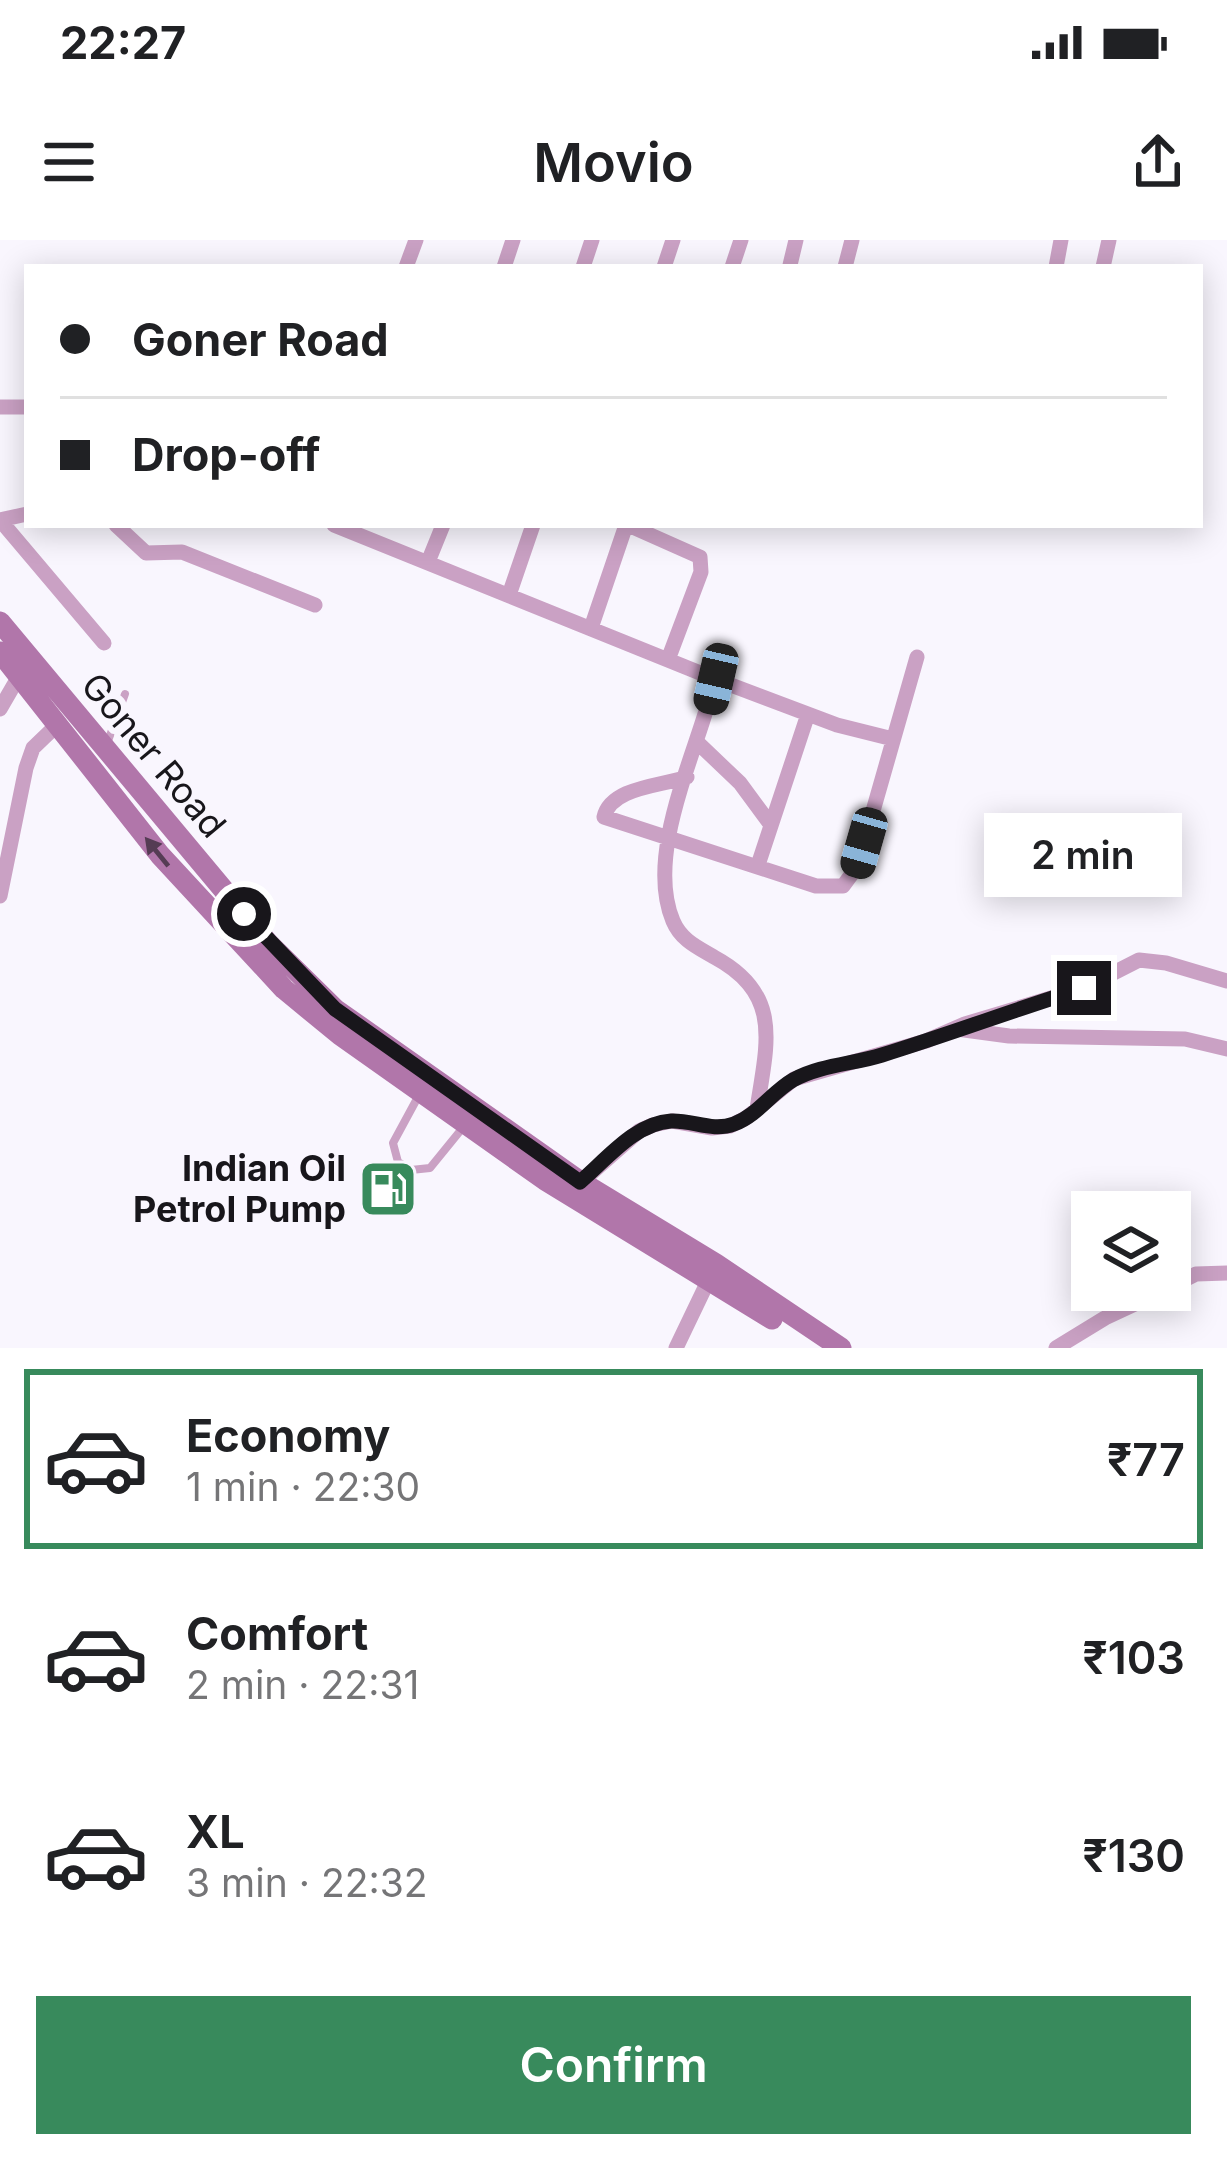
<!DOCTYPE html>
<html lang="en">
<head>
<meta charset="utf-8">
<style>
	body { margin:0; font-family:Inter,sans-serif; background:#f6f6f6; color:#202124; height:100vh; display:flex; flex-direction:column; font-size:45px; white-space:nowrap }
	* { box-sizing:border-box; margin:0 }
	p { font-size:39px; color:#757577 }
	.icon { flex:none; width:66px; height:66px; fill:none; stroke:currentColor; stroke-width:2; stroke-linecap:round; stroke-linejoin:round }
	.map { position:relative; height:1108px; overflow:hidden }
	.side { display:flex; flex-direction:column; background:#fff; flex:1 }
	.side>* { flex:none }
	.banner { position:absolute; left:24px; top:24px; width:1179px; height:264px; border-radius:0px; box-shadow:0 6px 30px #0003; display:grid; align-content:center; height:264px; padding:0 36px; background:#fff }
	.fabs { position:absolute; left:1071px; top:951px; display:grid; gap:24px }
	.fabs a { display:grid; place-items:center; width:120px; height:120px; border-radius:0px; background:#fff; box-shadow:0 6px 30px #0003; font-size:60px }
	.end { position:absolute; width:54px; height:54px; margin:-27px; border:15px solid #18161b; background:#fff; box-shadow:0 0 0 6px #fff }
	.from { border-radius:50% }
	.bubble { position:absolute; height:84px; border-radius:0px; background:#fff; box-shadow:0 6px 30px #0003; font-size:39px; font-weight:600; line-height:84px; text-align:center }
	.car { position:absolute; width:36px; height:72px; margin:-36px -18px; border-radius:15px; box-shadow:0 0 9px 3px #0007; background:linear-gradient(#222 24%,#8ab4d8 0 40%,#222 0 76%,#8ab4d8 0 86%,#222 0) }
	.banner b { display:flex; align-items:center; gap:42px; height:114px; font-size:45px }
	.banner b+b { border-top:3px solid #e0e0e0 }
	.banner i { width:30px; height:30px; background:#202124 }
	ul { padding:21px 0 0; list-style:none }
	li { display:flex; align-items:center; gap:36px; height:180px; margin:0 24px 18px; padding:0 12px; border:6px solid transparent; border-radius:0px }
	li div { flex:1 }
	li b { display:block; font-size:45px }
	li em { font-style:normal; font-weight:600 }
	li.active { border-color:#388a5c }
	li>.icon { width:108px; height:108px; stroke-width:1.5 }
	.primary-button { display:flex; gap:24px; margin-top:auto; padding:24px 36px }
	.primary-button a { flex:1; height:138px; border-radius:0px; background:#388a5c; color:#fff; font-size:48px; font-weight:600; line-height:138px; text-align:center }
	.status { display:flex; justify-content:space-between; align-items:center; height:84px; padding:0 60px; background:#fff; direction:ltr }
	.status svg { height:33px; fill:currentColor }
	header { display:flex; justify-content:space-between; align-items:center; height:156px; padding:0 36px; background:#fff; font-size:54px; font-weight:600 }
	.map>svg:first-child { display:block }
</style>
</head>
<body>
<div class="status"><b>22:27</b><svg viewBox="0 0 49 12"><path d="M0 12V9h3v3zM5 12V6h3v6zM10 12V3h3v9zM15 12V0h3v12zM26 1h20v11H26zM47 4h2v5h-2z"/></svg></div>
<header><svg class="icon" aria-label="menu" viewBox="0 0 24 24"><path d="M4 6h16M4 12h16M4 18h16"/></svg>Movio<svg class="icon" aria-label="share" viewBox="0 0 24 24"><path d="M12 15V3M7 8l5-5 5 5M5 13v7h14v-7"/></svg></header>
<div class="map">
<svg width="1227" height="1108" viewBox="0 0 1227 1108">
	<rect width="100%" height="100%" fill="#f9f6fe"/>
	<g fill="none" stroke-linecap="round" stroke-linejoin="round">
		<!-- lane -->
		<path stroke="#caa1c4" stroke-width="8" d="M108 501 125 454
			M419 855 393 903 398 922 411 930 430 928 465 885"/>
		<!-- street -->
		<path stroke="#caa1c4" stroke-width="15" d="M790 25 796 0
			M406 27 416 0
			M504 27 513 0
			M583 27 592 0
			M664 27 673 0
			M732 27 741 0
			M845 27 852 0
			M1056 27 1061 0
			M1103 27 1109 0
			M0 167H27
			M0 280 104 403
			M0 280 27 274
			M116 285 146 313 182 312 315 365
			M334 285 715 439C699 509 644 612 673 681 681 700 697 707 714 717 783 754 767 803 757 869
			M628 285 700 317 701 332 669 417
			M428 322 443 285
			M509 355 533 285
			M591 388 626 285
			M715 439 837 485 893 499
			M0 469 22 431
			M698 503 740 543 771 585
			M687 537C661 546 611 547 604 577L816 646H843L857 627 917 417
			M758 625 808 474
			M0 656 26 528 33 508 58 484
			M957 789 1009 796 1185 799 1227 809
			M581 942 639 891 653 885 672 881 712 888 730 886 746 878 794 839 926 801 965 784 1084 748 1139 720 1166 723 1227 741
			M1170 1047 1196 1034 1227 1033
			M676 1108 711 1035
			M1056 1108 1105 1078 1165 1050"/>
		<!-- secondary -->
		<path stroke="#b176aa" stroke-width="21" d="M0 382 268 703 335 769 581 942 716 1024 841 1108
			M0 412 160 615 284 749 340 795 545 940 772 1079"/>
	</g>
	<!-- one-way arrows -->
	<defs><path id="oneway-solid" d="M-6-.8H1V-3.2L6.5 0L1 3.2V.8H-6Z" transform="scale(3)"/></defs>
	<use fill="#553c54" href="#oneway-solid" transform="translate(157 612) rotate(-129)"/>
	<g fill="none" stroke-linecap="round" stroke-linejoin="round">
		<!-- route -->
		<path stroke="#18161b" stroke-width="15" d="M244 674 335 769 580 942C606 920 635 883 671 881 693 880 712 892 734 884 758 875 772 852 793 840 820 825 853 824 882 815 950 794 1016 769 1084 748"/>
	</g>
	<!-- icons -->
	<defs>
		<symbol id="fuel-square" viewBox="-11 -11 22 22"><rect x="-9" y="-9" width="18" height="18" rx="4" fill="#388a5c" stroke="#f9f6fe"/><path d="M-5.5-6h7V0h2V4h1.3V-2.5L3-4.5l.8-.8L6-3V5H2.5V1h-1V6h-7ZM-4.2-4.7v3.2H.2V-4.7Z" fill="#fff"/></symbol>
	</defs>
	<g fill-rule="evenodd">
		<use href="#fuel-square" x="355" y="916" width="66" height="66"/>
	</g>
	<g text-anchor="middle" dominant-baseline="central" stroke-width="12" stroke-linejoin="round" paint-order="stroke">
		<!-- street labels -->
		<g font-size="36" fill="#18161b" stroke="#f9f6fe">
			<text transform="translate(154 515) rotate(50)">Goner Road</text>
		</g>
		<!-- poi labels -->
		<g font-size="36" font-weight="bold" fill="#18161b" stroke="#f9f6fe" text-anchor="end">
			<text x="346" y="928">Indian Oil<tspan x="346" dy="41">Petrol Pump</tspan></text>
		</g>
	</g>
</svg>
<div class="fabs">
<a><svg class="icon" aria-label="layers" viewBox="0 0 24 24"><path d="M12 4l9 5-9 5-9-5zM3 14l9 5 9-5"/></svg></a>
</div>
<i class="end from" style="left:244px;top:674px"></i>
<i class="end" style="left:1084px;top:748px"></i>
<div class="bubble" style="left:984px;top:573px;width:198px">2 min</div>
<i class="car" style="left:716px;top:439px;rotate:193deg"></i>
<i class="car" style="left:864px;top:603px;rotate:196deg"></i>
<div class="banner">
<b><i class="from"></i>Goner Road</b>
<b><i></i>Drop-off</b>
</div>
</div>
<section class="side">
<ul>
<li class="active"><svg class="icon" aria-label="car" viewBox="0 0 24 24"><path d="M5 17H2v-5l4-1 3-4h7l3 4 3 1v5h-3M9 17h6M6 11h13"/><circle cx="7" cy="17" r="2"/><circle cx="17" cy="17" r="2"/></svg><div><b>Economy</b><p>1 min · 22:30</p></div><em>₹77</em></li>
<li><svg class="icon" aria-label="car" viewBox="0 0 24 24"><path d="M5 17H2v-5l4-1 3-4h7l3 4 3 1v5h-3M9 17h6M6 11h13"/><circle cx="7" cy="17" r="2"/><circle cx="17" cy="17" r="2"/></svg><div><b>Comfort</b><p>2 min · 22:31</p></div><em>₹103</em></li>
<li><svg class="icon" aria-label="car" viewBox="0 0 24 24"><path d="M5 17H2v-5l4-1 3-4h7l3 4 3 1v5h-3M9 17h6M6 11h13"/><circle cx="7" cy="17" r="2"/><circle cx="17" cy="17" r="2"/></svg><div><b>XL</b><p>3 min · 22:32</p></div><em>₹130</em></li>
</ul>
<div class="primary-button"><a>Confirm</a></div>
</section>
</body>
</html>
